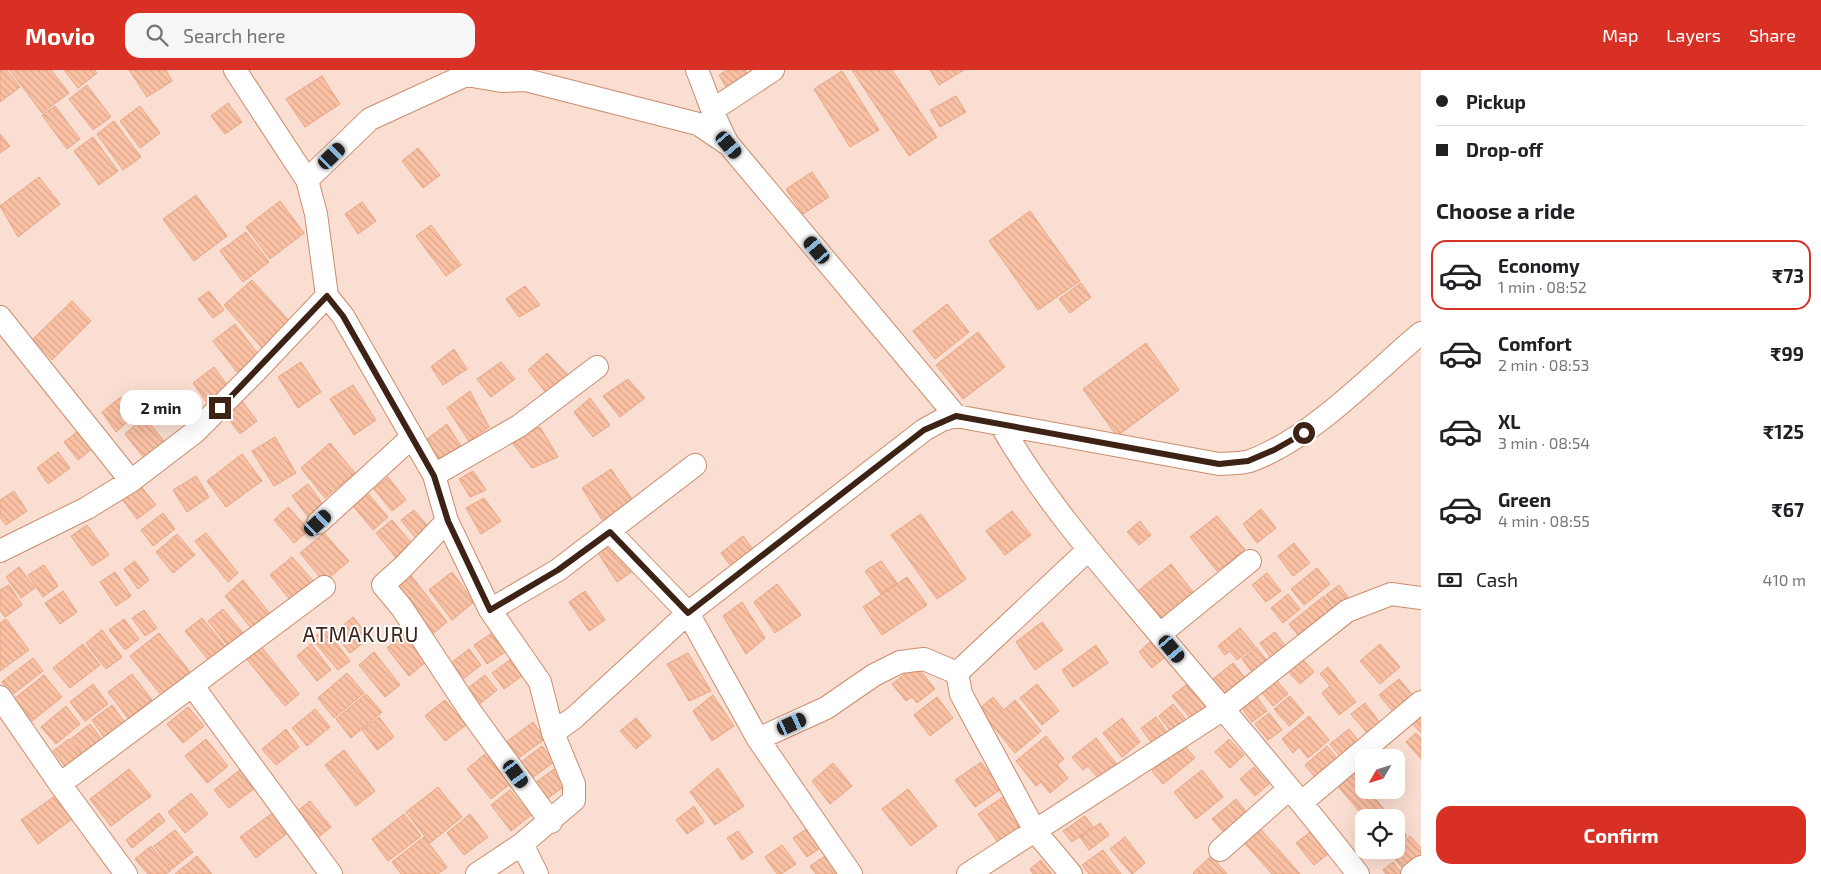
<!DOCTYPE html>
<html lang="en">
<head>
<meta charset="utf-8">
<style>
	body { margin:0; font-family:"Exo 2",sans-serif; background:#f6f6f6; color:#202124; height:100vh; display:flex; flex-direction:column; font-size:19px; white-space:nowrap }
	* { box-sizing:border-box; margin:0 }
	p { font-size:16px; color:#757577 }
	.icon { flex:none; width:28px; height:28px; fill:none; stroke:currentColor; stroke-width:2; stroke-linecap:round; stroke-linejoin:round }
	.map { position:relative; flex:1; overflow:hidden }
	.panel { display:flex; flex-direction:column; background:#fff; width:400px }
	.panel>* { flex:none }
	.guide { display:grid; align-content:center; height:110px; padding:0 15px; background:#fff }
	.needle { width:32px; rotate:231deg }
	.buttons { position:absolute; left:1355px; top:679px; display:grid; gap:10px }
	.buttons a { display:grid; place-items:center; width:50px; height:50px; border-radius:10px; background:#fff; box-shadow:0 5px 20px #0002; font-size:25px }
	.end { position:absolute; width:22px; height:22px; margin:-11px; border:6px solid #3c2316; background:#fff; box-shadow:0 0 0 2px #fff }
	.from { border-radius:50% }
	.bubble { position:absolute; height:35px; border-radius:15px; background:#fff; box-shadow:0 5px 20px #0002; font-size:16px; font-weight:700; line-height:35px; text-align:center }
	.car { position:absolute; width:15px; height:30px; margin:-15px -8px; border-radius:6px; box-shadow:0 0 4px 1px #0007; background:linear-gradient(#222 24%,#8ab4d8 0 40%,#222 0 76%,#8ab4d8 0 86%,#222 0) }
	.guide b { display:flex; align-items:center; gap:18px; height:48px; font-size:19px }
	.guide b+b { border-top:1px solid #e0e0e0 }
	.guide i { width:12px; height:12px; background:#202124 }
	ul { padding:0; list-style:none }
	li { display:flex; align-items:center; gap:15px; height:70px; margin:0 10px 8px; padding:0 5px; border:2px solid transparent; border-radius:15px }
	li div { flex:1 }
	li b { display:block; font-size:19px }
	li em { font-style:normal; font-weight:700 }
	li.on { border-color:#d93025 }
	li>.icon { width:45px; height:45px; stroke-width:1.5 }
	h2 { padding:0 15px; font-size:22px; line-height:60px }
	.pay { display:flex; align-items:center; gap:12px; height:55px; padding:0 15px; font-size:19px }
	.pay p { margin-inline-start:auto }
	.action { display:flex; gap:10px; margin-top:auto; padding:10px 15px }
	.action a { flex:1; height:58px; border-radius:15px; background:#d93025; color:#fff; font-size:20px; font-weight:700; line-height:58px; text-align:center }
	header { display:flex; align-items:center; gap:30px; box-sizing:border-box; height:70px; padding:0 25px; background:#d93025; color:#fff }
	header strong { font-size:24px }
	nav { display:flex; gap:28px; margin-inline-start:auto; font-size:18px }
	.search { width:350px; height:45px; background:#f6f6f6; display:flex; align-items:center; gap:12px; box-sizing:border-box; padding:0 18px; border-radius:15px; color:#757577; font-size:19px }
	main { display:flex; flex:1; min-height:0 }
	.map>svg:first-child { display:block }
</style>
</head>
<body>
<header>
<strong>Movio</strong>
<div class="search"><svg class="icon" aria-label="search" viewBox="0 0 24 24"><circle cx="10" cy="10" r="6"/><path d="M15 15l6 6"/></svg>Search here</div>
<nav><a>Map</a><a>Layers</a><a>Share</a></nav>
</header>
<main>
<div class="map">
<svg width="1421" height="804" viewBox="0 0 1421 804">
	<defs>
		<pattern id="building-back-hatch" width="6" height="6" patternUnits="userSpaceOnUse" patternTransform="scale(1.25)"><rect width="6" height="6" fill="#fbc1a4"/><path d="M-1 5l2 2M0 0l6 6M5-1l2 2" fill="none" stroke="#d8a68c"/></pattern>
	</defs>
	<rect width="100%" height="100%" fill="#faded1"/>
	<!-- building -->
	<path fill="url(#building-back-hatch)" stroke="#e7a685" d="M0 0H7L20 17 0 32Z
		M10 0H51L69 23 42 43Z
		M64 0H95L97 3 78 18Z
		M129 0H166L172 11 147 27Z
		M727 0H745L751 10 729 22 719 5Z
		M852 0H892L937 67 909 86Z
		M930 0H964L939 15Z
		M842 1 879 60 850 77 814 19Z
		M322 6 340 34 305 57 286 29Z
		M87 15 111 47 93 60 69 29Z
		M956 26 966 42 940 57 930 40Z
		M228 33 242 52 225 64 211 46Z
		M55 36 80 69 67 79 42 45Z
		M140 36 160 63 140 78 120 51Z
		M114 51 141 87 123 100 97 64Z
		M0 64 10 76 0 83Z
		M93 67 118 101 99 115 74 81Z
		M418 78 440 105 423 118 402 91Z
		M812 102 829 127 803 144 786 119Z
		M39 107 60 134 18 167 0 136Z
		M196 125 227 166 194 191 163 149Z
		M280 131 304 163 270 189 246 157Z
		M362 132 376 151 358 164 345 144Z
		M1030 141 1080 211 1038 240 989 171Z
		M431 155 461 195 446 206 416 166Z
		M246 162 269 192 243 212 220 181Z
		M252 210 290 252 262 278 224 235Z
		M1081 213 1091 227 1070 243 1059 229Z
		M525 216 540 235 519 247 506 229Z
		M209 221 224 240 213 248 198 229Z
		M72 231 91 251 52 290 33 269Z
		M947 234 969 262 935 289 913 261Z
		M235 254 259 285 237 302 213 271Z
		M978 262 1005 297 963 329 936 295Z
		M1146 273 1179 320 1117 366 1083 319Z
		M454 279 467 299 443 315 431 297Z
		M547 283 569 306 547 324 528 300Z
		M301 292 321 322 298 338 278 307Z
		M501 292 515 309 491 327 477 309Z
		M214 297 230 319 208 334 193 313Z
		M628 309 645 328 620 347 603 326Z
		M353 315 376 350 354 365 330 329Z
		M470 321 489 357 469 371 447 338Z
		M121 327 135 345 116 362 102 342Z
		M239 327 257 351 240 364 222 340Z
		M590 328 610 355 593 367 574 342Z
		M144 347 164 371 145 389 125 364Z
		M447 354 461 376 440 390 427 369Z
		M540 357 558 387 532 398 510 370Z
		M82 358 93 378 78 390 64 372Z
		M275 367 296 403 274 416 252 381Z
		M330 373 355 403 325 428 301 398Z
		M58 382 70 398 48 414 37 398Z
		M242 384 262 411 226 437 207 411Z
		M611 399 634 432 604 453 582 418Z
		M473 401 486 420 470 427 459 409Z
		M196 406 209 427 187 442 173 420Z
		M388 407 406 430 392 441 374 419Z
		M308 414 325 437 309 448 292 426Z
		M140 415 156 435 137 449 122 429Z
		M364 419 388 447 373 460 350 432Z
		M14 421 27 441 6 455 0 447V430Z
		M484 428 501 451 481 464 466 438Z
		M288 437 309 460 294 473 274 450Z
		M1261 439 1276 458 1257 473 1243 454Z
		M414 440 432 461 419 472 401 450Z
		M1012 441 1031 465 1005 485 986 461Z
		M163 443 175 459 153 476 141 460Z
		M921 444 966 509 937 529 891 465Z
		M1217 446 1245 480 1217 501 1190 467Z
		M392 450 414 476 398 490 376 463Z
		M1140 451 1151 465 1139 475 1127 462Z
		M87 455 109 485 92 496 71 466Z
		M206 463 238 503 228 512 195 471Z
		M324 463 349 491 324 512 300 483Z
		M177 464 195 485 173 503 156 482Z
		M743 466 755 482 733 499 721 483Z
		M614 472 633 501 617 512 598 483Z
		M1294 473 1310 493 1293 506 1278 486Z
		M292 487 313 511 290 530 270 505Z
		M135 491 149 510 138 519 124 499Z
		M881 491 897 513 881 524 865 501Z
		M1171 494 1193 522 1161 549 1138 521Z
		M44 495 58 516 43 527 28 505Z
		M19 497 35 518 21 528 6 507Z
		M1317 498 1330 514 1304 535 1291 519Z
		M115 502 131 526 116 536 100 512Z
		M452 502 474 532 452 550 429 520Z
		M1267 503 1281 521 1266 532 1252 515Z
		M410 504 447 552 430 566 393 517Z
		M907 507 927 535 882 565 863 537Z
		M243 510 274 549 256 564 225 526Z
		M777 514 801 545 775 563 754 532Z
		M9 515 22 535 5 547 0 540V520Z
		M1339 515 1352 533 1340 543 1326 525Z
		M63 521 77 542 60 554 45 533Z
		M585 521 605 550 589 561 569 532Z
		M1288 524 1300 539 1283 553 1271 538Z
		M1324 526 1339 545 1304 572 1289 554Z
		M742 532 765 568 746 584 723 546Z
		M223 539 247 568 232 581 208 551Z
		M144 540 157 558 145 566 132 548Z
		M353 547 370 568 350 583 334 563Z
		M202 548 228 580 211 593 185 561Z
		M6 549 29 580 0 601V553Z
		M124 549 139 569 125 580 109 560Z
		M1042 552 1063 580 1035 600 1016 572Z
		M1240 558 1255 576 1237 590 1230 581 1225 585 1218 576Z
		M325 559 350 591 338 600 312 569Z
		M102 560 122 587 106 599 86 573Z
		M495 561 508 580 487 594 474 575Z
		M406 562 428 590 409 606 387 578Z
		M1275 562 1288 580 1273 591 1260 573Z
		M159 563 194 607 165 630 130 586Z
		M1152 570 1166 586 1152 598 1139 582Z
		M83 574 100 595 70 618 53 598Z
		M311 574 331 600 317 611 297 586Z
		M1380 574 1400 597 1380 614 1360 591Z
		M260 575 299 624 285 636 245 587Z
		M1096 575 1108 593 1073 617 1062 600Z
		M1256 577 1270 594 1255 606 1242 589Z
		M469 579 481 595 459 612 447 596Z
		M374 582 400 615 385 627 359 595Z
		M688 583 711 621 689 631 667 594Z
		M1299 585 1314 602 1300 614 1285 598Z
		M514 587 526 603 504 619 492 603Z
		M33 588 43 601 12 625 2 612Z
		M1233 593 1250 614 1230 630 1213 609Z
		M916 595 935 619 917 633 912 627 906 631 892 614Z
		M1328 597 1356 632 1339 645 1322 623 1330 616 1320 604Z
		M347 603 364 623 334 648 318 628Z
		M132 604 152 630 128 648 108 622Z
		M44 605 62 627 32 651 14 629Z
		M485 605 497 620 476 637 464 621Z
		M1274 607 1288 624 1273 636 1259 619Z
		M1399 609 1415 628 1395 644 1379 625Z
		M93 614 108 634 85 651 70 632Z
		M1037 614 1059 641 1042 655 1020 628Z
		M1187 614 1206 638 1192 650 1172 626Z
		M1254 623 1267 641 1252 652 1239 634Z
		M366 624 382 642 351 668 336 649Z
		M713 625 734 656 712 671 693 641Z
		M1290 626 1304 643 1289 656 1274 639Z
		M937 627 953 648 930 666 914 645Z
		M993 627 1004 640 1015 630 1041 661 1015 683 979 639Z
		M445 630 466 655 445 671 425 646Z
		M1365 633 1381 654 1368 664 1351 644Z
		M1173 634 1187 651 1172 663 1159 646Z
		M112 635 127 655 106 670 92 650Z
		M66 636 80 654 56 674 41 657Z
		M188 637 204 656 183 673 167 654Z
		M315 639 330 657 307 676 292 658Z
		M1269 643 1282 660 1268 670 1255 654Z
		M1421 645V663L1412 653Z
		M1309 646 1329 670 1308 688 1299 677 1293 683 1282 669Z
		M379 647 394 667 377 680 362 660Z
		M1156 647 1169 665 1154 676 1141 658Z
		M636 648 651 666 636 679 620 661Z
		M1122 648 1140 672 1122 687 1103 663Z
		M533 652 545 669 517 689 505 673Z
		M90 654 104 672 84 687 71 669Z
		M286 659 299 677 276 695 262 679Z
		M1349 659 1361 674 1342 689 1330 674Z
		M1416 663 1421 668V689L1406 672Z
		M1046 666 1064 689 1057 695 1068 708 1050 723 1041 712 1036 716 1016 691Z
		M1096 668 1117 695 1099 709 1088 696 1083 700 1072 687Z
		M69 669 84 688 68 700 53 681Z
		M206 669 228 696 207 713 185 686Z
		M1229 669 1244 685 1230 698 1215 682Z
		M1184 675 1195 688 1163 714 1152 701Z
		M542 676 554 692 532 708 521 692Z
		M1327 676 1340 692 1318 711 1305 695Z
		M344 680 375 721 356 736 325 695Z
		M485 684 510 714 491 729 467 699Z
		M981 692 1001 719 975 737 955 710Z
		M833 693 852 716 830 734 812 711Z
		M1254 697 1269 714 1255 726 1240 709Z
		M718 698 744 736 715 755 690 722Z
		M129 699 151 726 111 756 90 729Z
		M241 699 256 717 229 738 214 720Z
		M554 699 566 715 544 731 532 715Z
		M1202 700 1223 727 1196 749 1174 722Z
		M1352 702 1364 715V720H1368L1384 739 1374 748H1365L1337 715Z
		M438 717 462 747 430 773 406 742Z
		M908 719 937 756 911 776 882 739Z
		M510 720 531 745 511 761 491 735Z
		M191 723 208 744 185 763 168 742Z
		M55 726 72 749 38 774 21 750Z
		M1003 727 1025 757 1000 775 978 744Z
		M1236 729 1250 747 1227 766 1212 749Z
		M310 731 331 757 315 770 294 744Z
		M694 736 704 752 687 764 676 750Z
		M159 743 165 751 132 778 126 770Z
		M271 744 286 764 256 788 240 767Z
		M404 744 421 766 388 791 372 769Z
		M470 744 488 767 464 785 447 763Z
		M1085 746 1093 757 1072 772 1063 761Z
		M1100 753 1109 765 1089 780 1080 767Z
		M1397 753 1407 766 1397 774 1396 773Z
		M1257 755 1300 804H1272L1241 769Z
		M811 756 824 775 807 787 793 768Z
		M1314 759 1332 781 1314 795 1296 773Z
		M175 760 193 782 172 799 154 776Z
		M738 761 753 782 742 790 727 768Z
		M1410 766 1421 778V794L1408 804 1390 784Z
		M424 767 447 797 438 804H401L392 792Z
		M1125 767 1145 793 1132 804 1110 779Z
		M782 775 796 794 781 804H777L765 787Z
		M151 776 171 800 166 804H148L135 789Z
		M1103 780 1121 804H1089L1082 795Z
		M1373 780H1389L1380 788Z
		M828 784 842 804H816L810 796Z
		M197 786 212 804H175Z
		M1211 786 1227 804H1194L1193 803Z
		M1041 790 1052 804H1033L1030 799Z
		M1393 792 1402 804H1386L1383 800Z"/>
	<g fill="none" stroke-linecap="round" stroke-linejoin="round">
		<defs>
			<path id="minor" d="M235 0 307 110 316 144 327 226 343 246 434 405 447 451 490 540 540 612 553 663 574 714V730L522 774 477 804
				M697 0C707 24 714 49 727 72
				M714 39 773 0
				M307 110 370 49 466 5 502 11 526 10 698 54 729 75 956 346
				M0 247 131 411
				M1001 355C1042 427 1097 490 1151 554 1220 636 1292 718 1358 804
				M434 405 519 356 597 297
				M447 451 403 497 383 515 402 538 470 641 551 752
				M318 453 411 368
				M610 462 688 543 758 669 851 804
				M0 481 87 438 131 411 195 362 256 301 327 226
				M490 540 558 500 695 395
				M1160 564 1250 491
				M192 615 331 804
				M0 627 60 714 126 804
				M553 663 575 647 688 543 924 360 942 350 956 346 1219 394C1229 393 1240 394 1250 391 1311 369 1371 305 1421 263
				M758 669 826 638 874 605 900 592 924 589 957 603
				M60 714 324 517
				M1302 732 1421 632
				M522 774 537 804
				M1220 780 1289 719
				M968 804 1222 640 1347 541 1391 524 1421 528
				M1071 804 1035 761 961 624 957 603 1088 480
				M1412 804 1421 797"/>
		</defs>
		<!-- minor casing -->
		<use href="#minor" stroke="#cc8c6c" stroke-width="24"/>
		<!-- minor -->
		<use href="#minor" stroke="#fff" stroke-width="22"/>
	</g>
	<g fill="none" stroke-linecap="round" stroke-linejoin="round">
		<!-- route -->
		<path stroke="#3c2316" stroke-width="6" d="M220 338 327 226 343 246 434 406 448 451 490 540 558 500 610 462 688 543 924 360 956 346 1219 394 1248 391 1274 380 1304 363"/>
	</g>
	<g text-anchor="middle" dominant-baseline="central" stroke-width="4" stroke-linejoin="round" paint-order="stroke">
		<!-- quarter labels -->
		<g font-size="21" letter-spacing="1" fill="#3c2316" stroke="#fff">
			<text x="361" y="563">ATMAKURU</text>
		</g>
	</g>
</svg>
<div class="buttons">
<a><svg class="needle" viewBox="-14 -14 28 28"><path d="M0-13l5 13h-10z" fill="#e53935"/><path d="M0 13l5-13h-10z" fill="#757577"/></svg></a>
<a><svg class="icon" aria-label="locate" viewBox="0 0 24 24"><circle cx="12" cy="12" r="6"/><path d="M12 2v4M12 18v4M2 12h4M18 12h4"/></svg></a>
</div>
<i class="end from" style="left:1304px;top:363px"></i>
<i class="end" style="left:220px;top:338px"></i>
<div class="bubble" style="left:120px;top:320px;width:82px">2 min</div>
<i class="car" style="left:729px;top:75px;rotate:140deg"></i>
<i class="car" style="left:332px;top:86px;rotate:46deg"></i>
<i class="car" style="left:817px;top:180px;rotate:320deg"></i>
<i class="car" style="left:318px;top:453px;rotate:47deg"></i>
<i class="car" style="left:1172px;top:579px;rotate:140deg"></i>
<i class="car" style="left:792px;top:654px;rotate:65deg"></i>
<i class="car" style="left:516px;top:704px;rotate:144deg"></i>
</div>
<section class="panel">
<div class="guide">
<b><i class="from"></i>Pickup</b>
<b><i></i>Drop-off</b>
</div>
<h2>Choose a ride</h2>
<ul>
<li class="on"><svg class="icon" aria-label="car" viewBox="0 0 24 24"><path d="M5 17H2v-5l4-1 3-4h7l3 4 3 1v5h-3M9 17h6M6 11h13"/><circle cx="7" cy="17" r="2"/><circle cx="17" cy="17" r="2"/></svg><div><b>Economy</b><p>1 min · 08:52</p></div><em>₹73</em></li>
<li><svg class="icon" aria-label="car" viewBox="0 0 24 24"><path d="M5 17H2v-5l4-1 3-4h7l3 4 3 1v5h-3M9 17h6M6 11h13"/><circle cx="7" cy="17" r="2"/><circle cx="17" cy="17" r="2"/></svg><div><b>Comfort</b><p>2 min · 08:53</p></div><em>₹99</em></li>
<li><svg class="icon" aria-label="car" viewBox="0 0 24 24"><path d="M5 17H2v-5l4-1 3-4h7l3 4 3 1v5h-3M9 17h6M6 11h13"/><circle cx="7" cy="17" r="2"/><circle cx="17" cy="17" r="2"/></svg><div><b>XL</b><p>3 min · 08:54</p></div><em>₹125</em></li>
<li><svg class="icon" aria-label="car" viewBox="0 0 24 24"><path d="M5 17H2v-5l4-1 3-4h7l3 4 3 1v5h-3M9 17h6M6 11h13"/><circle cx="7" cy="17" r="2"/><circle cx="17" cy="17" r="2"/></svg><div><b>Green</b><p>4 min · 08:55</p></div><em>₹67</em></li>
</ul>
<div class="pay"><svg class="icon" aria-label="cash" viewBox="0 0 24 24"><path d="M3 7h18v10H3z"/><circle cx="12" cy="12" r="2"/></svg>Cash<p>410 m</p></div>
<div class="action"><a>Confirm</a></div>
</section>
</main>
</body>
</html>
